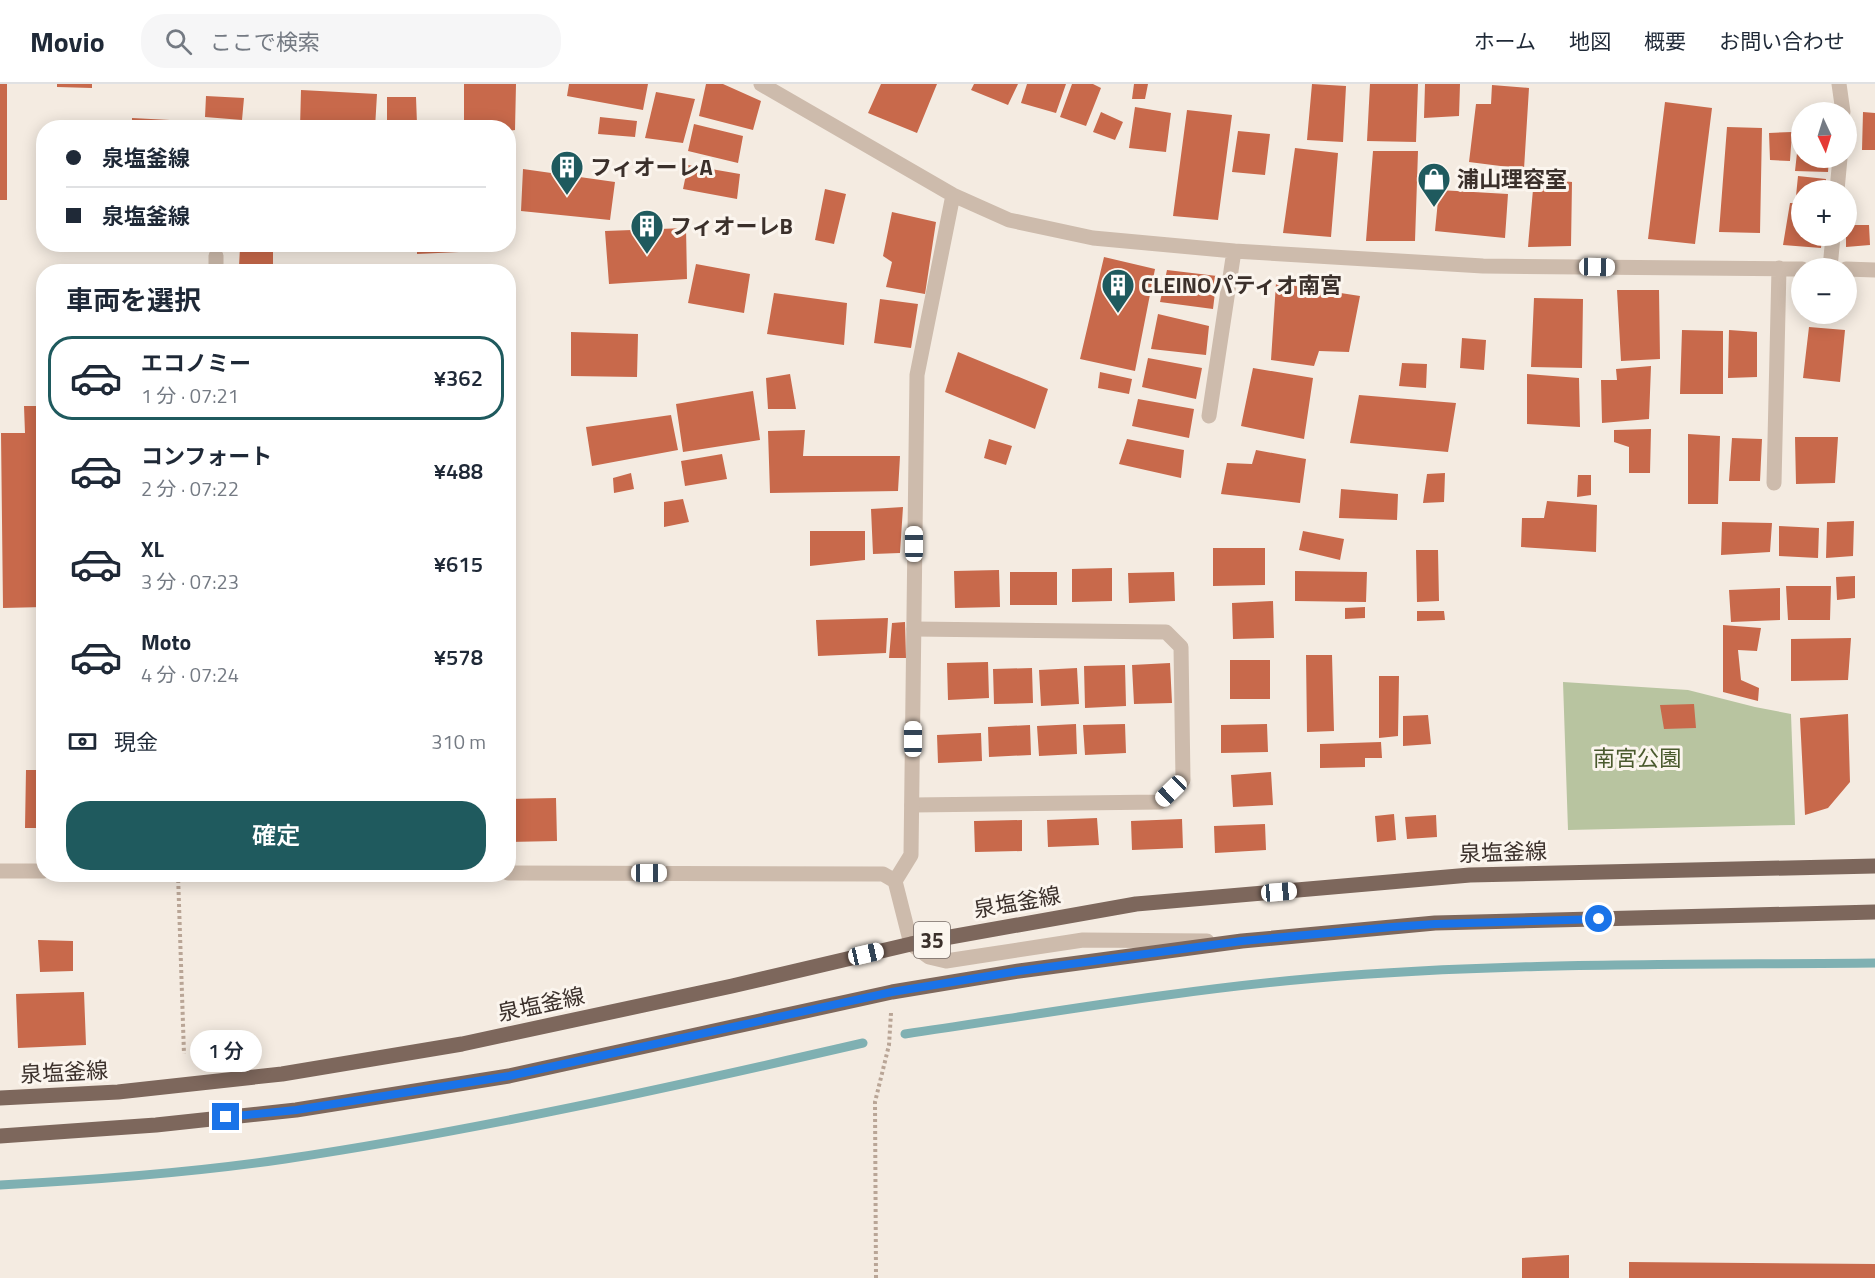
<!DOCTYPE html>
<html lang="ja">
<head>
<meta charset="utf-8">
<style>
	body { margin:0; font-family:"Titillium Web","Noto Sans JP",sans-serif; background:#f6f6f7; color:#1f2937; height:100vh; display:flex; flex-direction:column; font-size:22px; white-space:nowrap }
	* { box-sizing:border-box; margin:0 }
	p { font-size:20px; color:#747a83 }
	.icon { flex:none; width:33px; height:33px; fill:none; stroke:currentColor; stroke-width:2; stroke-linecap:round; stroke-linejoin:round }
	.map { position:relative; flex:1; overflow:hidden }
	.side { position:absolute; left:36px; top:180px; width:480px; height:618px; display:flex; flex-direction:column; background:#fff; border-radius:24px; box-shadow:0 3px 15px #0003 }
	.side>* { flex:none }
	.banner { position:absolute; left:36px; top:36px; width:480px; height:132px; border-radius:24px; box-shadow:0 3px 15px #0003; display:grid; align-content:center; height:132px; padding:0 30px; background:#fff }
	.needle { width:39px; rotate:176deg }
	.controls { position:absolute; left:1791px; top:18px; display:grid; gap:12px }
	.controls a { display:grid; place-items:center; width:66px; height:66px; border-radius:50%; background:#fff; box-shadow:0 3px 15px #0003; font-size:30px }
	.end { position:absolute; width:27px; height:27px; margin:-14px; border:8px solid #1a73e8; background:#fff; box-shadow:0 0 0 3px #fff }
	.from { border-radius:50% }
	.bubble { position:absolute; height:42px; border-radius:21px; background:#fff; box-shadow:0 3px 15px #0003; font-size:20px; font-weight:600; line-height:42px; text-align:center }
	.car { position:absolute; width:18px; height:36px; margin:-18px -9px; border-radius:8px; box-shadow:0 0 4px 2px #0007; background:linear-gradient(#fff 24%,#345 0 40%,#fff 0 76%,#345 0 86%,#fff 0) }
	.banner b { display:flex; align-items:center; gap:21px; height:57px; font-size:22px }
	.banner b+b { border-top:2px solid #e0e1e3 }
	.banner i { width:15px; height:15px; background:#1f2937 }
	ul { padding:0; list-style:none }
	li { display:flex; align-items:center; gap:18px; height:84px; margin:0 12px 9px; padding:0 18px; border:3px solid transparent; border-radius:24px }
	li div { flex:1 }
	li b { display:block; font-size:22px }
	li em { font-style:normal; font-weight:600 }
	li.active { border-color:#1f5a5e }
	li>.icon { width:54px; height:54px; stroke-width:1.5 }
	h2 { padding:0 30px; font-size:27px; line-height:72px }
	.pay { display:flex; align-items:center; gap:15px; height:66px; padding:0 30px; font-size:22px }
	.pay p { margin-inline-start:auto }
	.action { display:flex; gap:12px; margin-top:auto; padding:12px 30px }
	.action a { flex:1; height:69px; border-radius:24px; background:#1f5a5e; color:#fff; font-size:24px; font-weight:600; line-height:69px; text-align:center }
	header { display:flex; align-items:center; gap:36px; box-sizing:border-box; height:84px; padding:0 30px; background:#fff; border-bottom:2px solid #e0e1e3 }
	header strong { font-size:28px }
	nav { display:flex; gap:33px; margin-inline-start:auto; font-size:21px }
	.search { width:420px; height:54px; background:#f6f6f7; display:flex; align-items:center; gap:15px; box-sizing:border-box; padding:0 21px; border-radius:24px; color:#747a83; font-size:22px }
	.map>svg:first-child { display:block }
</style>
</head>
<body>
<header>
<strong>Movio</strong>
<div class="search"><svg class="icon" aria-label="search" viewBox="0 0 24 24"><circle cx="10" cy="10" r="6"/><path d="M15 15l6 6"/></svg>ここで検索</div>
<nav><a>ホーム</a><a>地図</a><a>概要</a><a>お問い合わせ</a></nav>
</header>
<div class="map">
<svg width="1875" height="1194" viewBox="0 0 1875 1194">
	<rect width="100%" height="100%" fill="#f4ebe1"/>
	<!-- green -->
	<path fill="#b8c4a0" d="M1563 598 1688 606 1755 623 1791 630 1795 741 1568 746Z"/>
	<!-- water -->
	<path fill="#7fb0b2" d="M53 183 171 184V187L53 188Z"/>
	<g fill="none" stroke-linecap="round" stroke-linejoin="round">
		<!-- stream -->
		<path stroke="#7fb0b2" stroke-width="9" d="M905 950C1042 930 1179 906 1317 894 1502 878 1689 881 1875 879
			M0 1101C95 1096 191 1089 285 1075 479 1046 672 1003 863 959"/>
	</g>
	<!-- building -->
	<path fill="#c8694b" d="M0 0H7V116H0Z
		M57 0H92V4L57 3Z
		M464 0H516L515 46 508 47V44H464Z
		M569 0H648L643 26 567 12Z
		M706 0H723L761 17 753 46 699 32Z
		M881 0H937L917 49 868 29Z
		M974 0H1018L1008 21 971 6Z
		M1027 0H1066L1056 29 1021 19Z
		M1072 0H1093L1101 4 1086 42 1060 33Z
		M1134 0H1148L1145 15H1132Z
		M1312 0 1346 2 1343 58 1307 56Z
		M1370 0H1418L1416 58 1367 57Z
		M1425 0H1460L1459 32 1424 34Z
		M1492 1 1529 4 1524 85 1469 78 1476 20H1491Z
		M301 6 377 10 375 44H300Z
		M656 8 695 15 683 59 645 54Z
		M206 12 244 14 242 36 205 33Z
		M387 13H416L417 40 426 44H387Z
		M1665 18 1712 24 1695 160 1648 155Z
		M1135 23 1171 29 1166 68 1129 64Z
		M1187 26 1232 31 1218 136 1173 132Z
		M1101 28 1123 38 1115 56 1093 48Z
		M1863 28 1875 29V66H1862Z
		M600 33 637 37 635 53 598 50Z
		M132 34 189 37 188 44H132Z
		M694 40 743 52 738 79 688 67Z
		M197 41 212 42V44H197Z
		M1800 42H1802V74H1829L1828 88 1795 87Z
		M1727 43 1762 44 1760 149 1719 148Z
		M1238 47 1270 50 1265 91 1232 88Z
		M1792 48 1790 77 1770 76 1769 49Z
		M508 61H511L513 142H508Z
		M1295 64 1338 69 1331 153 1283 149Z
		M1373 67H1418L1415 157H1366Z
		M688 81 740 90 737 115 683 105Z
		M523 85 615 98 610 136 521 127Z
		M1798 92 1826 95 1825 106H1802V113L1796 112Z
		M1534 94 1572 98 1571 162 1528 163Z
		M825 105 846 110 834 160 815 156Z
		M1439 106 1508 110 1505 154 1435 147Z
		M1790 119H1802V152H1822L1821 164 1783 161Z
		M892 128 936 138 925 210 886 203 892 178 883 172Z
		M1846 141H1869L1870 161 1846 163Z
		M686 144 687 195 609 200 605 147Z
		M417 160H459V168L417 170Z
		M240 164 273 166V184L239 182Z
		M1104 173 1155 185 1135 287 1080 275Z
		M696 180 750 190 744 229 688 219Z
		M1167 186 1217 192 1213 225 1160 218Z
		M1276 199 1360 212 1349 268 1319 267 1314 282 1271 276Z
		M1617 206H1659L1660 275 1621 277Z
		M774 209 847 219 844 261 767 250Z
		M1534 214 1583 215 1582 284 1531 283Z
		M880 215 918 220 911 264 874 259Z
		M1158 230 1209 242 1206 271 1151 265Z
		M1809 243 1845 246 1840 298 1803 294Z
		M1682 246 1723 247V310H1680Z
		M1729 246 1757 248V293L1728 294Z
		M571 248 638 250 637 293 571 292Z
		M1462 254 1486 256 1484 286 1460 284Z
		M958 268 1048 305 1035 345 945 308Z
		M1148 274 1202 284 1196 315 1142 303Z
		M1402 279 1427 280 1426 304 1399 302Z
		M1651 282 1649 335 1602 339 1601 296H1617L1616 285Z
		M1253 284 1313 294 1304 355 1241 342Z
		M1100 288 1132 295 1129 310 1098 304Z
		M790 290 796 325H768L766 294Z
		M1527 290 1579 294 1580 343 1527 340Z
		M753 307 760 356 683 368 676 320Z
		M1359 311 1456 319 1448 368 1350 359Z
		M1138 315 1194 325 1189 354 1132 342Z
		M24 322H44V523L3 524 1 349H25Z
		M671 331 678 366 592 382 586 343Z
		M1651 345 1650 389H1629V363L1614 358V346Z
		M805 346 803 372H900L898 407 770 409 768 347Z
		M1688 350 1720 352 1718 420H1688Z
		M1795 353H1838L1835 399 1796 400Z
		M1732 354 1762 355 1760 397H1729Z
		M989 355 1012 362 1006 381 984 374Z
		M1127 355 1184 366 1181 394 1119 380Z
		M1256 366 1306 375 1300 419 1221 410 1227 379 1252 380Z
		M722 370 727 395 685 402 681 377Z
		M631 389 634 405 614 409 613 394Z
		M1445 389 1444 418 1423 419 1427 390Z
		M1578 391H1591V411L1577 413Z
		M1341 405 1398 410 1397 436 1339 434Z
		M683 415 689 438 664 443V418Z
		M1547 417 1597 421 1596 468 1521 463 1522 434H1544Z
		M903 423 900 469 873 470 871 425Z
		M1854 437 1853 472 1826 474 1827 438Z
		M1722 438 1772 439 1770 468 1721 471Z
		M1779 442 1819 444 1818 474 1779 472Z
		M810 447H865V476L810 482Z
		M1303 447 1344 455 1340 476 1299 466Z
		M1213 464H1265V501L1213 502Z
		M1416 466H1438L1439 517 1417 518Z
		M1112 484V517L1072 518V485Z
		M999 486 1000 523 955 524 954 487Z
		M1295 487 1367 488 1366 518 1295 517Z
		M1010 488H1057V521H1010Z
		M1174 488 1175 517 1129 519 1128 489Z
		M1855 492V514L1837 516 1836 493Z
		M1786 502H1831L1830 536H1788Z
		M1780 504V536L1731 538 1729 506Z
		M1273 517 1274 554 1233 555 1232 519Z
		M1365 523V534L1345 535V524Z
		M1417 527H1444L1445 536 1417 537Z
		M888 534 886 569 818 572 816 536Z
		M905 538 906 574H889L892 539Z
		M1723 541 1761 544 1757 567 1738 566 1741 596 1759 604 1758 617 1723 608Z
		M1851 554 1848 596 1791 597V555Z
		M1306 571H1332L1334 647 1307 648Z
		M1230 576H1270V615H1230Z
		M988 578 989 614 948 616 947 579Z
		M1170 579 1172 619 1134 620 1132 581Z
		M1125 581 1126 622 1085 624 1084 582Z
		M1032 584 1033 619 994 620 993 585Z
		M1077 584 1079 620 1041 622 1039 586Z
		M1379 592H1399L1398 652 1379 654Z
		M1694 620 1696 644 1664 645 1660 621Z
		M1848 630 1850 698 1828 724 1805 731 1800 634Z
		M1428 631 1431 660 1403 662V632Z
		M1076 640 1077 670 1039 672 1037 642Z
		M1125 640 1126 669 1085 671 1083 641Z
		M1267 640 1268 668 1221 669V641Z
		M1030 641 1031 671 989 673 988 643Z
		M981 649 982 677 938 679 937 651Z
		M1381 658 1382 674H1365V683L1320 684V660Z
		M26 686H44V744H25Z
		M1271 688 1273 721 1233 723 1231 691Z
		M556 714 557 757 508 758V715Z
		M1394 730 1396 756 1377 758 1375 732Z
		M1436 731 1437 753 1407 755 1405 733Z
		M1097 734 1099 761 1048 763 1047 736Z
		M1182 735 1183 764 1132 766 1131 737Z
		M1022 736V767L975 768 974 737Z
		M1265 740 1266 766 1215 769 1214 742Z
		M38 856 73 857V887L40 888Z
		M84 908 86 961 18 964 16 910Z
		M1569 1171V1194H1522V1174Z
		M1629 1178 1875 1180V1194H1629Z"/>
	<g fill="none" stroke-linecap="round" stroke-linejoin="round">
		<!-- path -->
		<path stroke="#b9a596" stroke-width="4" stroke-dasharray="3 3" stroke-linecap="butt" d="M178 790 184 970
			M876 1194 875 1018 889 961 891 929"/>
		<!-- lane -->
		<path stroke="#cdbbac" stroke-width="15" d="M912 721 1160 718 1183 696 1181 563 1166 548 914 545"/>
		<!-- street -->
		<path stroke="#cdbbac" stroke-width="15" d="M761 0 953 111 1009 136 1093 154 1234 167 1483 182 1802 185
			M1839 0 1843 28
			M1837 106 1840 74
			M1830 184 1833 152
			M1846 185 1875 186
			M216 188V172
			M1209 332 1234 167
			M1774 399 1779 184
			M0 787H44
			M508 789 883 790 895 797 911 860 929 873 946 877 1083 856 1207 857
			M895 797 911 771 917 291 953 111"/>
		<!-- primary -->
		<path stroke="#7d675c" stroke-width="15" d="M0 1014 118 1008 282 990 462 960 732 902 911 860 1136 820 1470 791 1875 782
			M0 1052 156 1041 296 1026 509 992 892 908 1019 887 1242 857 1435 839 1875 828"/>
	</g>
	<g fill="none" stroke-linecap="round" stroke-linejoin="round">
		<!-- route -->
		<path stroke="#1a73e8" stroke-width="8" d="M226 1033 296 1026 509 992 892 908 1019 887 1242 857 1392 843 1435 840 1599 835"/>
	</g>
	<!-- icons -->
	<defs>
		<symbol id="building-pin" viewBox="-11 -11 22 30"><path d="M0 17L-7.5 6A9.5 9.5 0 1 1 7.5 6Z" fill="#1f5a5e" stroke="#fbf5ee"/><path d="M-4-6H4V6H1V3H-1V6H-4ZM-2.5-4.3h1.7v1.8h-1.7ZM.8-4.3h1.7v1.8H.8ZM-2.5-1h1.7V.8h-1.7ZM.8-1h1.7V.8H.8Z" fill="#fff"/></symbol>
		<symbol id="shop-pin" viewBox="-11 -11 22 30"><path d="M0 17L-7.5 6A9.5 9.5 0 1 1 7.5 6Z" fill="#1f5a5e" stroke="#fbf5ee"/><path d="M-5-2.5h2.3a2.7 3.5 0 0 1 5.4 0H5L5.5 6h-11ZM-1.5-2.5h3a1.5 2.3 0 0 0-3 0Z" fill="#fff"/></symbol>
	</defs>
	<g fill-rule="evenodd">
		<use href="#building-pin" x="548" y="64" width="38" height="52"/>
		<use href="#shop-pin" x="1415" y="76" width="38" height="52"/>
		<use href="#building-pin" x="628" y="123" width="38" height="52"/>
		<use href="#building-pin" x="1099" y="182" width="38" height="52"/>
	</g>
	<g text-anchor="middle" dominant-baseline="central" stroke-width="6" stroke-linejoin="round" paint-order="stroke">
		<!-- shield labels -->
		<rect fill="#fbf5ee" stroke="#756b66" stroke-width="1.5" x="914" y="838" width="36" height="36" rx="4.5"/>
		<g font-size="21" font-weight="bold" fill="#3b302b">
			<text x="932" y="856">35</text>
		</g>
		<!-- poi labels -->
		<g font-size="22" font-weight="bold" fill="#3b302b" stroke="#fbf5ee" text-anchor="start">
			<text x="590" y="83">フィオーレA</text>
			<text x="1457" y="95">浦山理容室</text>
			<text x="670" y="142">フィオーレB</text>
			<text x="1141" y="201">CLEINOパティオ南宮</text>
		</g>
		<!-- park labels -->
		<g font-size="22" fill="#4a5a2e" stroke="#fbf5ee">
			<text x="1637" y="674">南宮公園</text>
		</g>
		<!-- street labels -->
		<g font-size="22" fill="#3b302b" stroke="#fbf5ee">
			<text transform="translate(1503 768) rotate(-2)">泉塩釜線</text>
			<text transform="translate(1017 818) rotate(-10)">泉塩釜線</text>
			<text transform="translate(541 920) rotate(-12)">泉塩釜線</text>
			<text transform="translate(64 988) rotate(-3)">泉塩釜線</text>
		</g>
	</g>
</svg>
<div class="controls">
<a><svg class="needle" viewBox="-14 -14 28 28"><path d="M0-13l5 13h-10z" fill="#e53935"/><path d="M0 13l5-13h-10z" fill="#747a83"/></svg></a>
<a>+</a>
<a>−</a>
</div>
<i class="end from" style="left:1599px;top:835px"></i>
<i class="end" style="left:226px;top:1033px"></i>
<div class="bubble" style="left:190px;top:946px;width:72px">1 分</div>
<i class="car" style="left:1597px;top:183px;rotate:91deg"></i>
<i class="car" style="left:914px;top:460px;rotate:0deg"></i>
<i class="car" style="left:913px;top:655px;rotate:0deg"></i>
<i class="car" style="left:1171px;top:707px;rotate:226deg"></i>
<i class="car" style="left:649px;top:789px;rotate:90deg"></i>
<i class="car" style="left:1279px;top:808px;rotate:85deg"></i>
<i class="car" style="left:866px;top:870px;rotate:77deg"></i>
<div class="banner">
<b><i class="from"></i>泉塩釜線</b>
<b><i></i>泉塩釜線</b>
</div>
<section class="side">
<h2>車両を選択</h2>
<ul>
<li class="active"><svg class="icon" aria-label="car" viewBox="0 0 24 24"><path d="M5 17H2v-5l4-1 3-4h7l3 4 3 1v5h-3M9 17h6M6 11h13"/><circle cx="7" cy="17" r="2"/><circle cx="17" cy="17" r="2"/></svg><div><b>エコノミー</b><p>1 分 · 07:21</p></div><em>¥362</em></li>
<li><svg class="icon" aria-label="car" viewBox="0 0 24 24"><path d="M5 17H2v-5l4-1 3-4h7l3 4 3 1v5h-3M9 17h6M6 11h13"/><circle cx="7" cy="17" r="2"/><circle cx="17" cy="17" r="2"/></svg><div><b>コンフォート</b><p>2 分 · 07:22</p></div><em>¥488</em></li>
<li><svg class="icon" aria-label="car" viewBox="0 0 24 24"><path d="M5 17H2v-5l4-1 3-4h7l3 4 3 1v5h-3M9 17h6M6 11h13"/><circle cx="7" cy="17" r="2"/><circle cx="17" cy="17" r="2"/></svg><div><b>XL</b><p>3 分 · 07:23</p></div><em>¥615</em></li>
<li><svg class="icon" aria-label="car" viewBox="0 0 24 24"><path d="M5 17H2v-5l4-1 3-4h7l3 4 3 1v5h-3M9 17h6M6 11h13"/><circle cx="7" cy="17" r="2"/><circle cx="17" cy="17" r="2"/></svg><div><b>Moto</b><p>4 分 · 07:24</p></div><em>¥578</em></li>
</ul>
<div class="pay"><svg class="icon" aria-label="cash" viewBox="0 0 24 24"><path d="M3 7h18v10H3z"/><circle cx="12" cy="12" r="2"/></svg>現金<p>310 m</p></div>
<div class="action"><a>確定</a></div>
</section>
</div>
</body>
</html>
